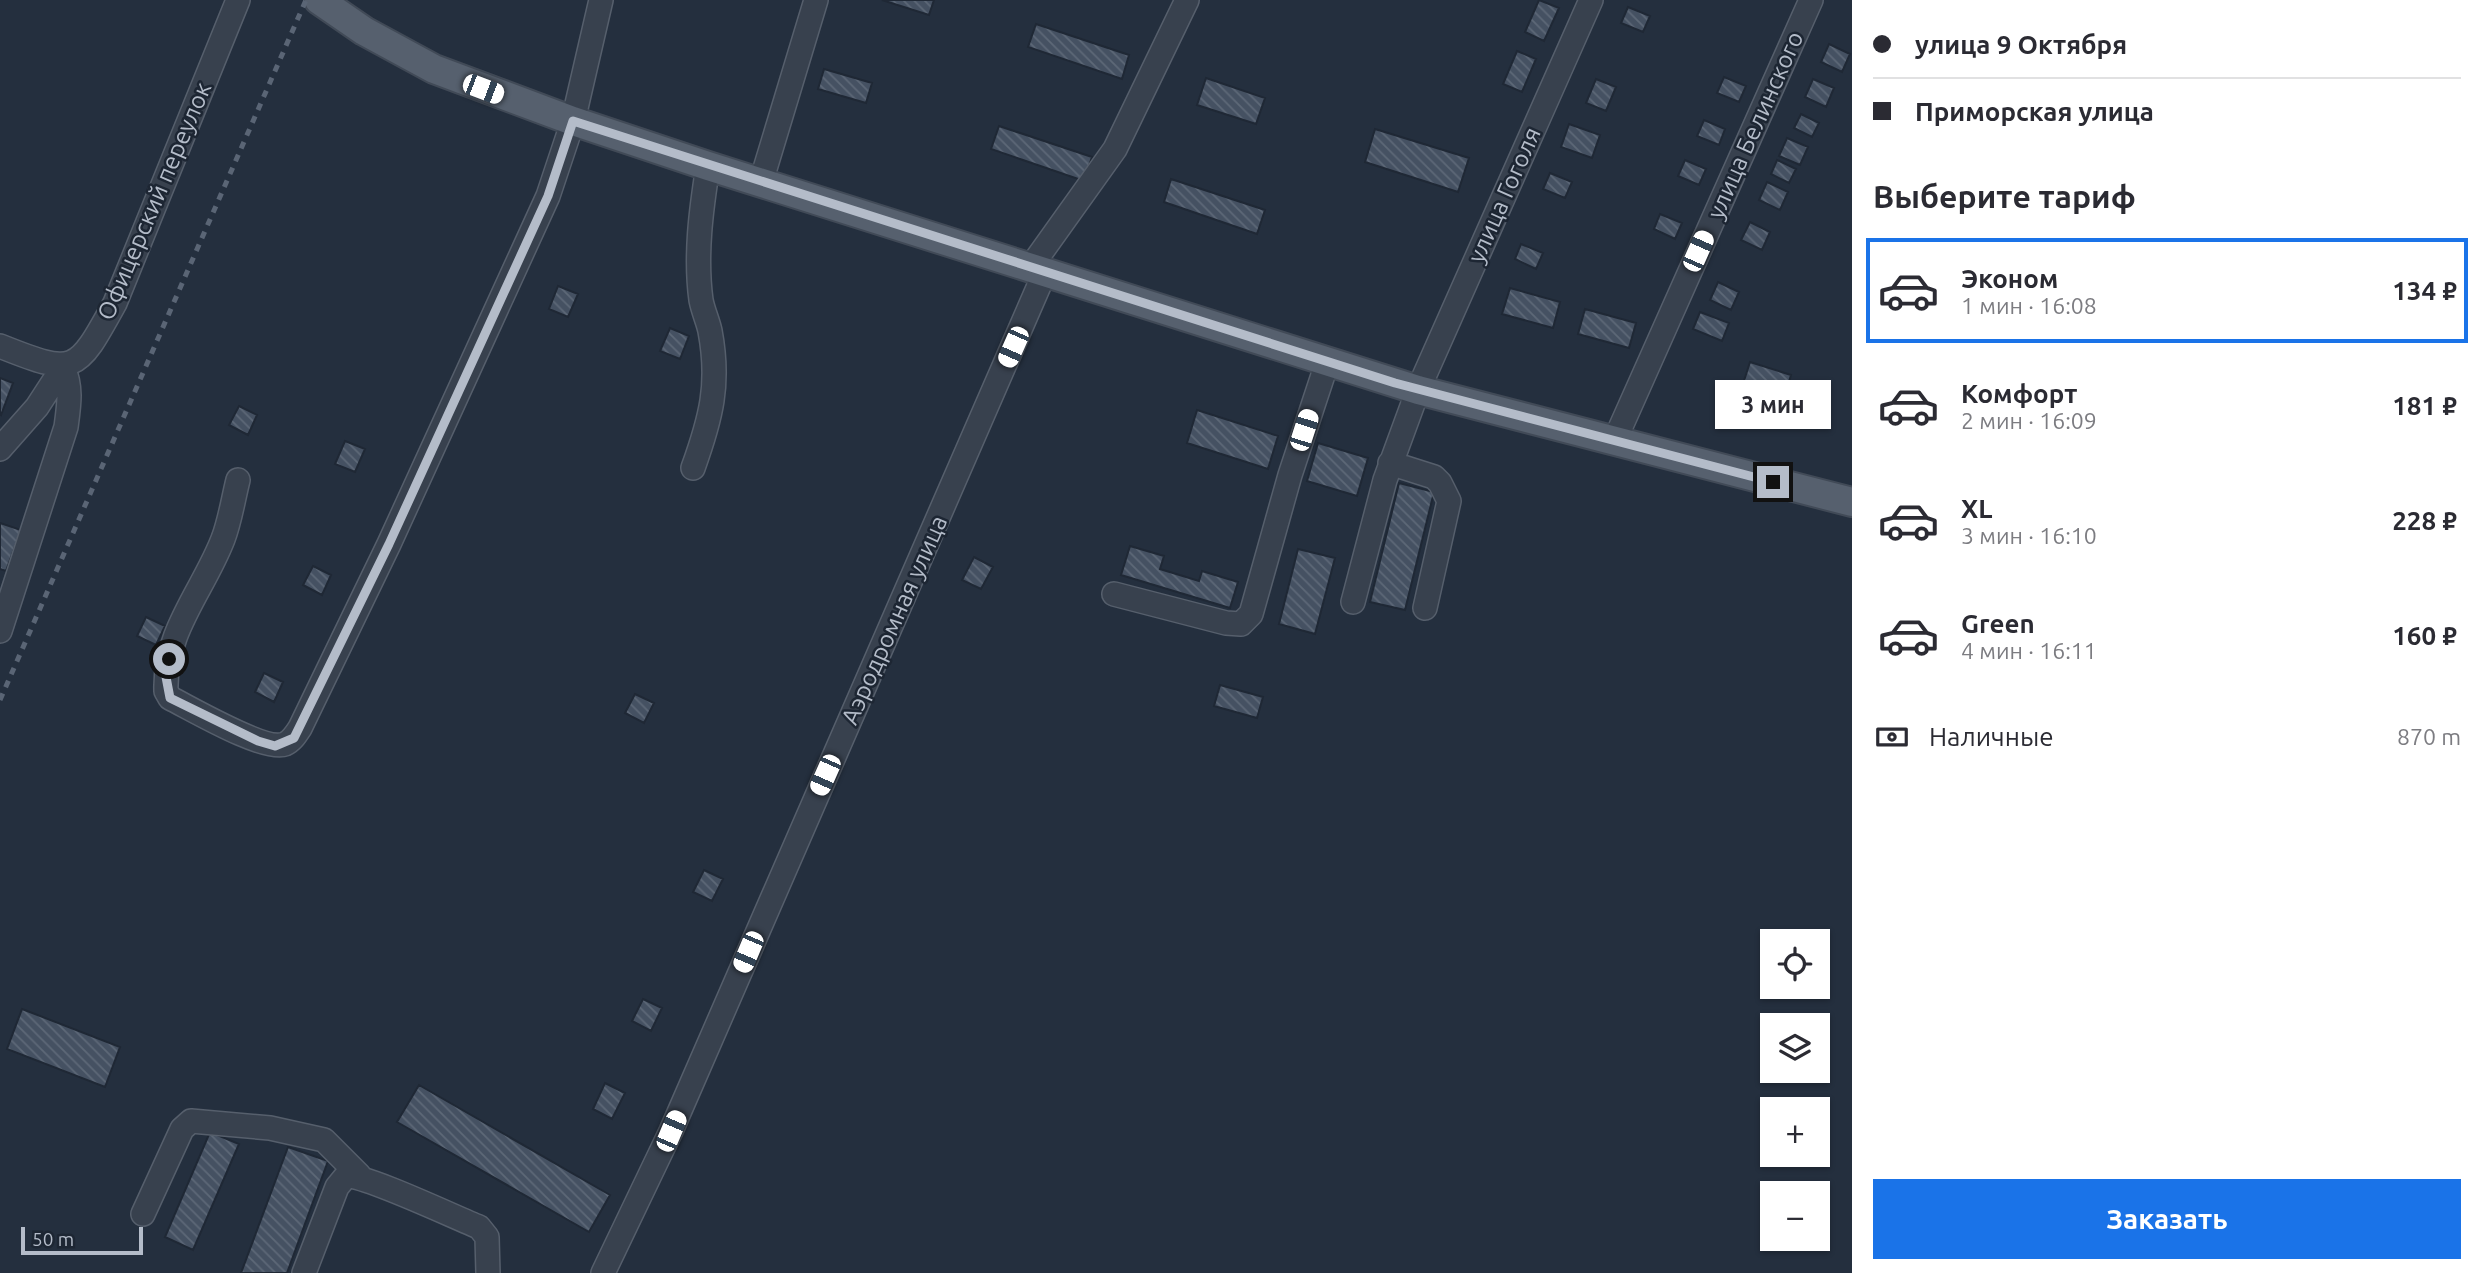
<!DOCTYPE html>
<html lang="ru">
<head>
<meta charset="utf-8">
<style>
	body { margin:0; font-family:Ubuntu,sans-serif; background:#f2f2f3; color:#2b2b33; height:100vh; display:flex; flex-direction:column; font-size:26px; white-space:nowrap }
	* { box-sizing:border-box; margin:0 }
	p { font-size:23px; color:#7c7c81 }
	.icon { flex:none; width:38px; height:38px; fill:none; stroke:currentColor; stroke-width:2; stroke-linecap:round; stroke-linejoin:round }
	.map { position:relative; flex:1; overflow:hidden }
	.panel { display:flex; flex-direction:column; background:#fff; width:630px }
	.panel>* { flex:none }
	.banner { display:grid; align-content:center; height:154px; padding:0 21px; background:#fff }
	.tools { position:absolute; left:1760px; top:929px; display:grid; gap:14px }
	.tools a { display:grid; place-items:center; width:70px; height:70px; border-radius:0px; background:#fff; box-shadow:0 2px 5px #0004; font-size:35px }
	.scale { position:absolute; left:21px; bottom:18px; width:122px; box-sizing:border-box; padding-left:7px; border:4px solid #b4bcc9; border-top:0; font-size:19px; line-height:24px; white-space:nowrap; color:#b4bcc9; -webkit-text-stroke:5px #1d2633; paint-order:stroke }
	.end { position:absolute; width:32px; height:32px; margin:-16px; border:9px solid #b4bcc9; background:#111; box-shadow:0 0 0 4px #111 }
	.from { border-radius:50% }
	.bubble { position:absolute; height:49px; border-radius:0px; background:#fff; box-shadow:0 2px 5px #0004; font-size:23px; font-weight:600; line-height:49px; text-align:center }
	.car { position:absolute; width:21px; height:42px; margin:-21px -10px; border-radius:9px; box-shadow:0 0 5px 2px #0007; background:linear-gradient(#fff 24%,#345 0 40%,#fff 0 76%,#345 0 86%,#fff 0) }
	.banner b { display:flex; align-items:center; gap:24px; height:66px; font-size:26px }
	.banner b+b { border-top:2px solid #e1e1e2 }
	.banner i { width:18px; height:18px; background:#2b2b33 }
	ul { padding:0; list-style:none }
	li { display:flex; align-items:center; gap:21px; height:105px; margin:0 14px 10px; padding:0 7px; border:4px solid transparent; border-radius:0px }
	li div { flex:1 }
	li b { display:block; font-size:26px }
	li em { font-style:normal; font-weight:600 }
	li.current { border-color:#1a73e8 }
	li>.icon { width:63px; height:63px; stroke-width:1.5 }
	h2 { padding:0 21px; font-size:32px; line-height:84px }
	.pay { display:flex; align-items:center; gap:18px; height:77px; padding:0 21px; font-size:26px }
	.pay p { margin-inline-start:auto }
	.cta { display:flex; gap:14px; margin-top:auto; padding:14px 21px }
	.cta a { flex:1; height:80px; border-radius:0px; background:#1a73e8; color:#fff; font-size:28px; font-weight:600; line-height:80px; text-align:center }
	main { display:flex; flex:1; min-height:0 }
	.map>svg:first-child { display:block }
</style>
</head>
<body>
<main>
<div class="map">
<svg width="1852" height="1273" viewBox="0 0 1852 1273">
	<defs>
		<pattern id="building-back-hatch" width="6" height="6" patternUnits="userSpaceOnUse" patternTransform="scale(1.75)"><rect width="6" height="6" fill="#455162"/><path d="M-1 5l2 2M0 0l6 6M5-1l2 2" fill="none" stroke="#5d6877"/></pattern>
	</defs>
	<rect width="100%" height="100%" fill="#242f3e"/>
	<!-- building -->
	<path fill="url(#building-back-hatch)" stroke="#1f2835" stroke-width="2" d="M882 0H934L929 15Z
		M1539 0 1559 8 1544 41 1525 32Z
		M1628 7 1650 16 1643 32 1621 23Z
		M1036 24 1129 55 1122 79 1028 47Z
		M1829 44 1850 54 1842 72 1821 62Z
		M1517 51 1536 59 1522 92 1503 84Z
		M824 69 872 83 866 103 818 89Z
		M1724 77 1746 86 1739 102 1717 93Z
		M1206 78 1265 98 1256 124 1197 105Z
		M1596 79 1616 87 1606 111 1586 103Z
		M1813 79 1834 88 1826 107 1805 97Z
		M1801 114 1819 123 1812 137 1794 128Z
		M1704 120 1725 129 1719 145 1697 136Z
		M1569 124 1600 135 1592 158 1561 147Z
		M999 126 1092 157 1084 181 991 149Z
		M1375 129 1469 158 1458 192 1365 162Z
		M1787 138 1808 147 1800 165 1779 156Z
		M1685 160 1706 169 1699 185 1678 176Z
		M1777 160 1796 169 1789 183 1771 174Z
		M1550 173 1572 182 1565 198 1543 189Z
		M1171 179 1265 210 1257 234 1164 202Z
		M1767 182 1788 192 1780 210 1759 200Z
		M1660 214 1682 223 1675 239 1654 229Z
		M1750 222 1770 232 1762 250 1741 240Z
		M1521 244 1543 253 1536 269 1515 259Z
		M1718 282 1739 292 1731 310 1710 300Z
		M558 286 578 294 568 317 549 309Z
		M1510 288 1560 302 1553 328 1502 314Z
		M1585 309 1636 323 1629 348 1578 334Z
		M1700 312 1729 323 1722 341 1693 329Z
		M670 328 689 336 680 359 660 351Z
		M1750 362 1791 375 1784 399 1742 387Z
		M0 378 13 383 1 415 0 414Z
		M239 406 257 415 248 435 229 425Z
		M1197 410 1278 436 1268 469 1187 443Z
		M345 441 365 449 355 472 335 464Z
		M1318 443 1368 458 1357 496 1307 481Z
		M1399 483 1434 492 1405 610 1370 602Z
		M0 523 21 530 6 571 0 569Z
		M1130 546 1164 556 1160 569 1199 581 1202 571 1238 582 1230 608 1121 575Z
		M1298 549 1335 558 1315 634 1279 624Z
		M974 557 993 567 981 589 962 580Z
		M313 566 331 575 322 595 303 585Z
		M146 617 165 626 156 645 137 636Z
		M264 673 283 682 274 702 255 692Z
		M1220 685 1263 697 1257 718 1214 706Z
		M635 694 654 703 644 723 625 713Z
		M704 870 723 879 712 901 693 892Z
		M643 999 662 1008 651 1031 632 1021Z
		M22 1009 120 1047 105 1087 7 1049Z
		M605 1083 625 1093 612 1119 593 1109Z
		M419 1085 610 1195 589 1232 397 1122Z
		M210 1132 239 1144 193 1250 165 1237Z
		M288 1147 328 1161 287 1273H241Z"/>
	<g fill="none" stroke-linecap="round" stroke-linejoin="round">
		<defs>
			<path id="minor" d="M761 182 816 0
				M1030 268 1115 149 1187 0
				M0 346C75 376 76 374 115 303L238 0
				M1614 442 1811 0
				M0 449 37 407 63 367
				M1390 463 1434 477 1440 483 1449 501 1425 608
				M693 468C711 418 720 384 710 331 708 321 703 311 701 300 695 256 701 210 708 166
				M238 480C233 500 230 521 223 539 203 591 164 631 166 691L170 698C192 709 265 752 285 744 292 741 296 734 300 728L389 544 548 196 573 121 601 0
				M1114 594 1226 623 1241 624 1251 614 1290 475 1327 363
				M1353 602 1385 480 1418 390 1591 0
				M0 631 66 427C69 405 72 387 63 367
				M143 1214 182 1129 191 1121 270 1128 324 1140 359 1175
				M304 1273 337 1187 346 1176C366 1175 454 1217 479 1227L487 1237 488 1273
				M603 1273 671 1131 1045 272"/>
			<path id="major" d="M319 0 364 31 434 69 573 121 708 166 1418 390 1852 502"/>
		</defs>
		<!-- minor casing -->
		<use href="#minor" stroke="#565f6c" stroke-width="26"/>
		<!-- major casing -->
		<use href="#major" stroke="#414a57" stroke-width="32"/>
		<!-- minor -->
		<use href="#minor" stroke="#38414e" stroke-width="23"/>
		<!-- major -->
		<use href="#major" stroke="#56606e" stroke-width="28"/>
		<!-- rail -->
		<path stroke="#5a6575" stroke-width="5" stroke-dasharray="7 7" stroke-linecap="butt" d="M0 700 306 0"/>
	</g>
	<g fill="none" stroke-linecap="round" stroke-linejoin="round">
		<!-- route -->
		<path stroke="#b4bcc9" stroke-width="9" d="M169 659 166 677 170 698 258 741 275 746 294 738 389 544 548 196 573 121 1395 383 1773 482"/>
	</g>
	<g text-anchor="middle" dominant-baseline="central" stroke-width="5" stroke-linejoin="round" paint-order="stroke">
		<!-- street labels -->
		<g font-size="24" fill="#b4bcc9" stroke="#1d2633">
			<text transform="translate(1755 125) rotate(-66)">улица Белинского</text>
			<text transform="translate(1504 195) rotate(-66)">улица Гоголя</text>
			<text transform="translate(154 201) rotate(-67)">Офицерский переулок</text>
			<text transform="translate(894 620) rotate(-66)">Аэродромная улица</text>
		</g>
	</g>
</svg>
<div class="tools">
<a><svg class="icon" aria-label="locate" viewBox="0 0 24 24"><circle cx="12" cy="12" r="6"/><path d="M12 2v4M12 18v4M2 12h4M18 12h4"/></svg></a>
<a><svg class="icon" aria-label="layers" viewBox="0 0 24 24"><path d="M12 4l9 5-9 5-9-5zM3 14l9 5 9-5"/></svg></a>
<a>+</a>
<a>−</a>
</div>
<div class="scale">50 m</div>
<i class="end from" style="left:169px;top:659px"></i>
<i class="end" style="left:1773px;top:482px"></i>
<div class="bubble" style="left:1715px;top:380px;width:116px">3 мин</div>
<i class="car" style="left:483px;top:89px;rotate:111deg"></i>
<i class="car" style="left:1698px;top:251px;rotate:24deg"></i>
<i class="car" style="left:1013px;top:347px;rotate:204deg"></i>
<i class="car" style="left:1304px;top:430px;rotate:18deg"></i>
<i class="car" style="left:825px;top:775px;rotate:204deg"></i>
<i class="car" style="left:748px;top:952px;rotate:203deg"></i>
<i class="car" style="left:671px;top:1131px;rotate:23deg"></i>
</div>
<section class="panel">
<div class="banner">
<b><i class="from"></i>улица 9 Октября</b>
<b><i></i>Приморская улица</b>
</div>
<h2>Выберите тариф</h2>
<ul>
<li class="current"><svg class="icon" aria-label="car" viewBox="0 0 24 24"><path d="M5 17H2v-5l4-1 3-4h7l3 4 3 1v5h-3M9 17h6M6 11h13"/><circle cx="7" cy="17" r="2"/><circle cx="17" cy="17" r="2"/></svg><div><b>Эконом</b><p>1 мин · 16:08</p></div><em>134 ₽</em></li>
<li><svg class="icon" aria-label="car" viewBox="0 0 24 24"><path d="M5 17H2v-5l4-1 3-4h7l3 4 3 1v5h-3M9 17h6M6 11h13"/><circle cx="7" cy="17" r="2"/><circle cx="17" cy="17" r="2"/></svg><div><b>Комфорт</b><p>2 мин · 16:09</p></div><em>181 ₽</em></li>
<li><svg class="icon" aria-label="car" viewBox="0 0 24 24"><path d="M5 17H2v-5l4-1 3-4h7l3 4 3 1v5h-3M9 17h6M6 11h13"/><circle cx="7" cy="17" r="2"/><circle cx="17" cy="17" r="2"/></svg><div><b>XL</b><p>3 мин · 16:10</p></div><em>228 ₽</em></li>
<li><svg class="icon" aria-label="car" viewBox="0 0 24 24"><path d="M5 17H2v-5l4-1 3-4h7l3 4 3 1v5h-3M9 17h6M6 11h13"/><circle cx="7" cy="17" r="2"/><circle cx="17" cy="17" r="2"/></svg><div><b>Green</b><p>4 мин · 16:11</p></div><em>160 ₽</em></li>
</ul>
<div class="pay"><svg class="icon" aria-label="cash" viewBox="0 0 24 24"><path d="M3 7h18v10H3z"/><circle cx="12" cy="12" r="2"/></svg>Наличные<p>870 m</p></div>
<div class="cta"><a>Заказать</a></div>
</section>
</main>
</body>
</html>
